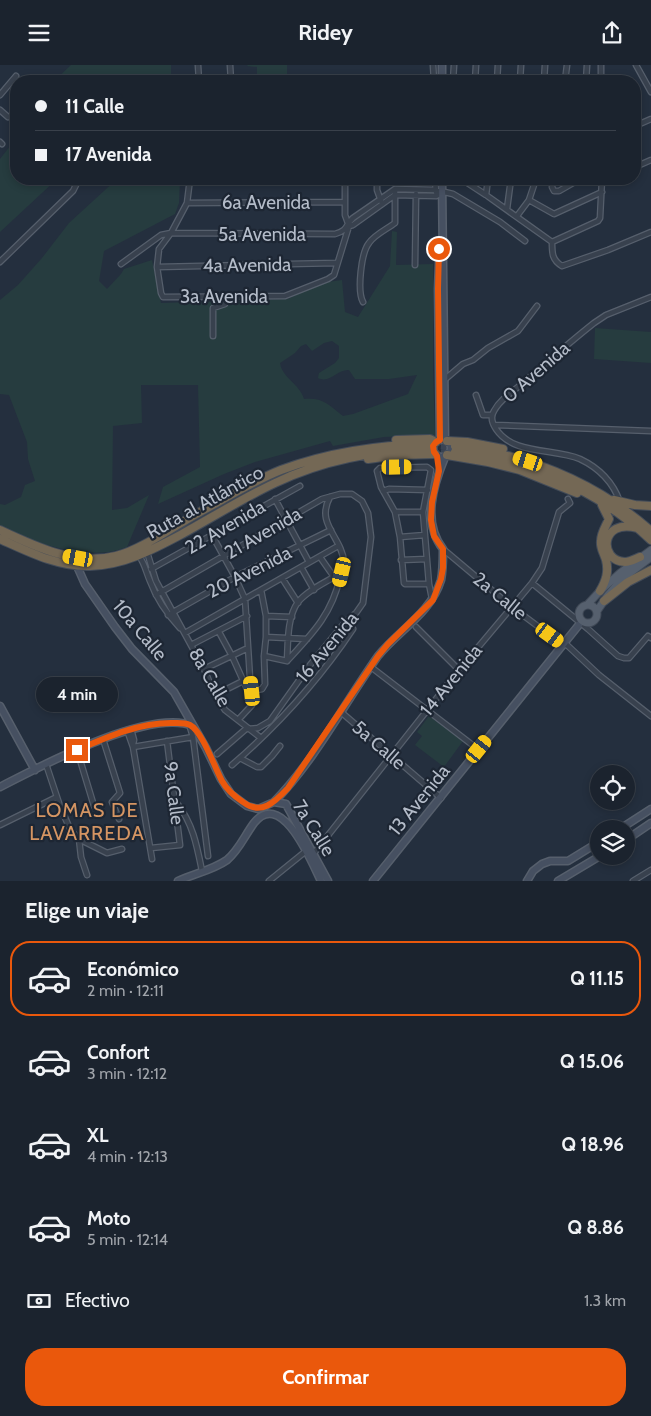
<!DOCTYPE html>
<html lang="es">
<head>
<meta charset="utf-8">
<style>
	body { margin:0; font-family:Cabin,sans-serif; background:#242b36; color:#f1f3f6; height:100vh; display:flex; flex-direction:column; font-size:19px; white-space:nowrap }
	* { box-sizing:border-box; margin:0 }
	p { font-size:16px; color:#a0a4aa }
	.icon { flex:none; width:28px; height:28px; fill:none; stroke:currentColor; stroke-width:2; stroke-linecap:round; stroke-linejoin:round }
	.map { position:relative; height:816px; overflow:hidden }
	.details { display:flex; flex-direction:column; background:#1b232e; flex:1 }
	.details>* { flex:none }
	.guide { position:absolute; left:10px; top:10px; width:631px; height:110px; border-radius:20px; box-shadow:0 2px 8px #0003,0 0 0 1px #39404a; display:grid; align-content:center; height:110px; padding:0 25px; background:#1b232e }
	.controls { position:absolute; left:590px; top:700px; display:grid; gap:10px }
	.controls a { display:grid; place-items:center; width:45px; height:45px; border-radius:50%; background:#1b232e; box-shadow:0 2px 8px #0003,0 0 0 1px #39404a; font-size:25px }
	.end { position:absolute; width:22px; height:22px; margin:-11px; border:6px solid #ea580c; background:#fff; box-shadow:0 0 0 2px #fff }
	.from { border-radius:50% }
	.bubble { position:absolute; height:35px; border-radius:18px; background:#1b232e; box-shadow:0 2px 8px #0003,0 0 0 1px #39404a; font-size:16px; font-weight:700; line-height:35px; text-align:center }
	.car { position:absolute; width:15px; height:30px; margin:-15px -8px; border-radius:6px; box-shadow:0 0 4px 1px #0007; background:linear-gradient(#f5c518 24%,#345 0 40%,#f5c518 0 76%,#345 0 86%,#f5c518 0) }
	.guide b { display:flex; align-items:center; gap:18px; height:48px; font-size:19px }
	.guide b+b { border-top:1px solid #39404a }
	.guide i { width:12px; height:12px; background:#f1f3f6 }
	ul { padding:0; list-style:none }
	li { display:flex; align-items:center; gap:15px; height:75px; margin:0 10px 8px; padding:0 15px; border:2px solid transparent; border-radius:20px }
	li div { flex:1 }
	li b { display:block; font-size:19px }
	li em { font-style:normal; font-weight:700 }
	li.active { border-color:#ea580c }
	li>.icon { width:45px; height:45px; stroke-width:1.5 }
	h2 { padding:0 25px; font-size:22px; line-height:60px }
	.pay { display:flex; align-items:center; gap:12px; height:55px; padding:0 25px; font-size:19px }
	.pay p { margin-inline-start:auto }
	.cta { display:flex; gap:10px; margin-top:auto; padding:10px 25px }
	.cta a { flex:1; height:58px; border-radius:20px; background:#ea580c; color:#fff; font-size:20px; font-weight:700; line-height:58px; text-align:center }
	header { display:flex; justify-content:space-between; align-items:center; height:65px; padding:0 25px; background:#1b232e; font-size:22px; font-weight:700 }
	.map>svg:first-child { display:block }
</style>
</head>
<body>
<header><svg class="icon" aria-label="menu" viewBox="0 0 24 24"><path d="M4 6h16M4 12h16M4 18h16"/></svg>Ridey<svg class="icon" aria-label="share" viewBox="0 0 24 24"><path d="M12 15V3M7 8l5-5 5 5M5 13v7h14v-7"/></svg></header>
<div class="map">
<svg width="651" height="816" viewBox="0 0 651 816">
	<rect width="100%" height="100%" fill="#242f3e"/>
	<!-- green -->
	<path fill="#263c3f" fill-rule="evenodd" d="M71 0H171V15L54 16Z
		M248 0H287V11H257V2L247 1Z
		M16 61V114H57L0 167V94L14 76Z
		M117 114H180L179 138 175 149 104 186 99 216 107 224 121 209 124 204 152 195 161 238 288 234 320 218 342 215 345 247 358 252 390 201 392 166 397 167 396 200 433 199V303L435 370 384 372 333 381 330 376 255 397 224 409 158 439 163 422 200 402 198 320H141L142 358 113 361 112 445 127 443 149 430 127 482C121 484 115 486 109 487 74 491 31 477 0 462V439L5 440 21 432 25 420 35 416 28 394 27 377 9 330 0 329V235L18 220 42 193 69 158ZM332 276 339 281V293L335 298 319 308 318 313C330 319 337 304 349 305L355 314H389L417 310 408 329 353 349 343 351C329 340 323 332 304 334 300 319 282 313 280 298L295 288 301 281 306 279 312 286 324 278Z
		M595 263 651 267V298L594 294Z
		M429 651 463 676 444 702 415 680 422 671 417 667Z"/>
	<g fill="none" stroke-linecap="round" stroke-linejoin="round">
		<!-- highway-tunnel -->
		<path stroke="#3a4453" stroke-width="8" stroke-dasharray="8 4" stroke-linecap="butt" d="M429 379 455 381
			M429 385 455 387"/>
		<defs>
			<path id="street" d="M198 0 199 16
				M230 0 231 16
				M433 0 434 16
				M601 0V16
				M636 0 651 27
				M374 16H442
				M453 16 454 0
				M475 16 476 0
				M497 16 498 0
				M520 16 521 0
				M544 16 545 0
				M565 16 567 0
				M586 16 587 0
				M0 30 16 11
				M0 45 8 52
				M635 61 651 54
				M0 77 2 79
				M635 102 651 95
				M190 114 187 138 171 168 159 184 157 202 161 228 163 232 285 231 328 214 334 210 349 161 345 150V114
				M377 114V125L381 136
				M435 114 436 127
				M457 114 463 115 486 130 552 177
				M553 114 552 122 554 126H559L580 114
				M486 130 488 114
				M529 135 554 149 602 127
				M187 138 345 137
				M507 144 511 114
				M517 151 529 135 536 114
				M349 161 353 160 395 130 436 131 442 128
				M552 177C552 188 552 195 562 201L608 185 651 167
				M552 177 598 156 600 153 602 114
				M0 197 73 126 77 118
				M121 199 161 170 171 168 335 169C349 165 345 160 353 153L395 124 436 125 453 129 500 157 525 176
				M415 200 416 129
				M157 202 336 198
				M363 237C357 226 361 188 369 178 374 170 387 164 395 158V124
				M213 271V243L225 239 226 231
				M443 316 463 299 473 295 488 283 518 266 537 241
				M476 330 483 350H492
				M494 360 651 366
				M383 426 389 424 428 425
				M275 434 309 497
				M620 437C613 417 599 403 580 394 553 383 513 390 496 364 492 358 490 352 494 346 500 334 514 326 524 317 547 297 570 277 594 258L606 250 651 232
				M395 447H423
				M212 470 235 512 245 534 250 613 254 634 252 640 238 655
				M400 472 425 470
				M443 484 512 542 563 580H567L599 610 651 651
				M147 487 156 516 204 604 215 630 225 645 261 673
				M139 491C145 499 146 507 150 516 157 535 167 549 180 563
				M320 492 334 512 342 507
				M401 495 427 494
				M301 502 314 525
				M151 504 300 421
				M282 513 298 538
				M532 518 588 564 618 591 624 593H629L648 571 651 573
				M429 519H405L404 518 400 472 395 447 381 422 377 406 380 403 427 402 431 405 423 447 429 519 432 534
				M156 530 322 434 340 429H352L362 436 368 448 371 472 363 538 356 548 346 556 310 600 270 656 258 663 248 664
				M168 550 235 512 331 465
				M266 551 292 552
				M416 562 459 605
				M219 567 232 591 246 622 252 629
				M185 568 338 481
				M266 572 307 574
				M191 580 247 551
				M264 591 287 596
				M287 596C312 569 332 549 340 512 342 507 344 502 344 497 342 472 315 459 330 432
				M287 596C288 578 287 552 298 537 307 526 322 519 334 512
				M371 602 479 685
				M204 604 248 583
				M252 626 262 624 265 619 264 591 266 572V551L261 525
				M215 630 243 616
				M341 647 441 733
				M189 659 193 672 208 791
				M131 664 134 675 133 679
				M127 665 133 682 152 794
				M103 674 120 728 112 737 119 754
				M133 682 193 672
				M77 685 94 741
				M217 689 247 663
				M240 693 257 702H261L272 691 280 681
				M46 699 60 741 70 764 79 774 107 788 122 784
				M232 700C278 660 319 615 353 564
				M177 738C193 759 197 781 202 806
				M0 760 57 732
				M79 774 81 792 87 810
				M151 783 180 780 167 676
				M314 788 459 605 532 518 542 503 559 447 570 438 568 434
				M269 816 306 786
				M633 816 651 805"/>
			<path id="secondary" d="M442 16V0
				M442 114 445 375
				M440 175 438 224 440 375
				M433 383a9 9 0 1 1 18 0a9 9 0 1 1-18 0Z
				M77 501 85 519 115 562 132 584 174 627 206 683 221 714 231 729 247 741 258 744 274 737 286 739 328 816
				M0 641 35 705
				M0 722C41 701 149 643 193 661
				M274 737C315 695 344 639 378 591 399 565 431 548 441 515 443 505 443 494 443 484 422 457 433 421 445 392
				M620 764 651 744
				M626 775 651 758
				M178 816C193 809 213 805 227 795 239 785 245 770 254 758 282 723 312 798 321 816
				M373 816 582 556
				M527 816 533 806 542 799 550 796H568L599 777
				M558 816 600 791"/>
			<path id="primary" d="M588 539 600 526 620 508 651 485
				M579 549a9 9 0 1 1 18 0a9 9 0 1 1-18 0Z
				M597 546 608 530 622 514 651 492"/>
			<path id="highway" d="M396 375 430 374 436 377
				M447 376 467 377 503 384
				M455 381C528 390 595 417 651 466
				M455 387C527 395 597 424 651 475
				M447 390 488 397 520 405 577 428
				M368 394 398 390 435 389
				M614 435 635 440 651 441
				M637 463C600 453 598 496 625 497 630 497 635 494 640 492
				M0 465C36 482 76 501 116 491 141 485 176 460 200 447 226 433 253 416 281 405 329 387 379 380 429 379
				M0 474C29 487 58 502 90 501 124 500 152 485 182 469 213 452 243 433 275 418 323 395 376 385 429 385
				M600 526C606 516 609 507 606 495 604 488 600 483 601 476 601 468 606 461 609 454L602 440
				M604 536 628 517 651 505"/>
		</defs>
		<!-- street casing -->
		<use href="#street" stroke="#565f6c" stroke-width="7"/>
		<!-- secondary casing -->
		<use href="#secondary" stroke="#565f6c" stroke-width="9"/>
		<!-- primary casing -->
		<use href="#primary" stroke="#414a57" stroke-width="9"/>
		<!-- highway casing -->
		<use href="#highway" stroke="#434c59" stroke-width="10"/>
		<!-- street -->
		<use href="#street" stroke="#38414e" stroke-width="4.5"/>
		<!-- secondary -->
		<use href="#secondary" stroke="#465061" stroke-width="6"/>
		<!-- primary -->
		<use href="#primary" stroke="#56606e" stroke-width="7"/>
		<!-- highway -->
		<use href="#highway" stroke="#746855" stroke-width="8"/>
	</g>
	<g fill="none" stroke-linecap="round" stroke-linejoin="round">
		<!-- route -->
		<path stroke="#ea580c" stroke-width="6" d="M77 685C107 672 138 658 171 658 178 658 184 657 190 660 202 666 215 703 222 716 227 725 234 731 243 737 261 751 275 737 288 723L378 591 388 579 433 535 441 514 443 503V484L434 471 431 455 432 437 439 406 437 391 434 387 433 381 436 377 440 375 438 224 439 184"/>
	</g>
	<g text-anchor="middle" dominant-baseline="central" stroke-width="4.5" stroke-linejoin="round" paint-order="stroke">
		<!-- street labels -->
		<g font-size="19" fill="#b4bcc9" stroke="#1d2633">
			<text x="266" y="137">6a Avenida</text>
			<text x="262" y="169">5a Avenida</text>
			<text transform="translate(247 200) rotate(-1)">4a Avenida</text>
			<text x="224" y="231">3a Avenida</text>
			<text transform="translate(536 307) rotate(-41)">0 Avenida</text>
			<text transform="translate(205 437) rotate(-29)">Ruta al Atlántico</text>
			<text transform="translate(225 462) rotate(-30)">22 Avenida</text>
			<text transform="translate(263 468) rotate(-30)">21 Avenida</text>
			<text transform="translate(249 507) rotate(-27)">20 Avenida</text>
			<text transform="translate(500 531) rotate(39)">2a Calle</text>
			<text transform="translate(140 565) rotate(50)">10a Calle</text>
			<text transform="translate(327 582) rotate(-50)">16 Avenida</text>
			<text transform="translate(210 612) rotate(60)">8a Calle</text>
			<text transform="translate(451 615) rotate(-51)">14 Avenida</text>
			<text transform="translate(379 680) rotate(41)">5a Calle</text>
			<text transform="translate(174 728) rotate(83)">9a Calle</text>
			<text transform="translate(419 735) rotate(-51)">13 Avenida</text>
			<text transform="translate(314 763) rotate(58)">7a Calle</text>
		</g>
		<!-- neighbourhood labels -->
		<g font-size="20" letter-spacing="1" fill="#d59563" stroke="#1d2633">
			<text x="87" y="745">LOMAS DE<tspan x="87" dy="23">LAVARREDA</tspan></text>
		</g>
	</g>
</svg>
<div class="controls">
<a><svg class="icon" aria-label="locate" viewBox="0 0 24 24"><circle cx="12" cy="12" r="6"/><path d="M12 2v4M12 18v4M2 12h4M18 12h4"/></svg></a>
<a><svg class="icon" aria-label="layers" viewBox="0 0 24 24"><path d="M12 4l9 5-9 5-9-5zM3 14l9 5 9-5"/></svg></a>
</div>
<i class="end from" style="left:439px;top:184px"></i>
<i class="end" style="left:77px;top:685px"></i>
<div class="bubble" style="left:36px;top:612px;width:82px">4 min</div>
<i class="car" style="left:528px;top:396px;rotate:288deg"></i>
<i class="car" style="left:397px;top:402px;rotate:89deg"></i>
<i class="car" style="left:78px;top:493px;rotate:280deg"></i>
<i class="car" style="left:342px;top:507px;rotate:193deg"></i>
<i class="car" style="left:550px;top:570px;rotate:126deg"></i>
<i class="car" style="left:252px;top:626px;rotate:354deg"></i>
<i class="car" style="left:479px;top:684px;rotate:39deg"></i>
<div class="guide">
<b><i class="from"></i>11 Calle</b>
<b><i></i>17 Avenida</b>
</div>
</div>
<section class="details">
<h2>Elige un viaje</h2>
<ul>
<li class="active"><svg class="icon" aria-label="car" viewBox="0 0 24 24"><path d="M5 17H2v-5l4-1 3-4h7l3 4 3 1v5h-3M9 17h6M6 11h13"/><circle cx="7" cy="17" r="2"/><circle cx="17" cy="17" r="2"/></svg><div><b>Económico</b><p>2 min · 12:11</p></div><em>Q 11.15</em></li>
<li><svg class="icon" aria-label="car" viewBox="0 0 24 24"><path d="M5 17H2v-5l4-1 3-4h7l3 4 3 1v5h-3M9 17h6M6 11h13"/><circle cx="7" cy="17" r="2"/><circle cx="17" cy="17" r="2"/></svg><div><b>Confort</b><p>3 min · 12:12</p></div><em>Q 15.06</em></li>
<li><svg class="icon" aria-label="car" viewBox="0 0 24 24"><path d="M5 17H2v-5l4-1 3-4h7l3 4 3 1v5h-3M9 17h6M6 11h13"/><circle cx="7" cy="17" r="2"/><circle cx="17" cy="17" r="2"/></svg><div><b>XL</b><p>4 min · 12:13</p></div><em>Q 18.96</em></li>
<li><svg class="icon" aria-label="car" viewBox="0 0 24 24"><path d="M5 17H2v-5l4-1 3-4h7l3 4 3 1v5h-3M9 17h6M6 11h13"/><circle cx="7" cy="17" r="2"/><circle cx="17" cy="17" r="2"/></svg><div><b>Moto</b><p>5 min · 12:14</p></div><em>Q 8.86</em></li>
</ul>
<div class="pay"><svg class="icon" aria-label="cash" viewBox="0 0 24 24"><path d="M3 7h18v10H3z"/><circle cx="12" cy="12" r="2"/></svg>Efectivo<p>1.3 km</p></div>
<div class="cta"><a>Confirmar</a></div>
</section>
</body>
</html>
